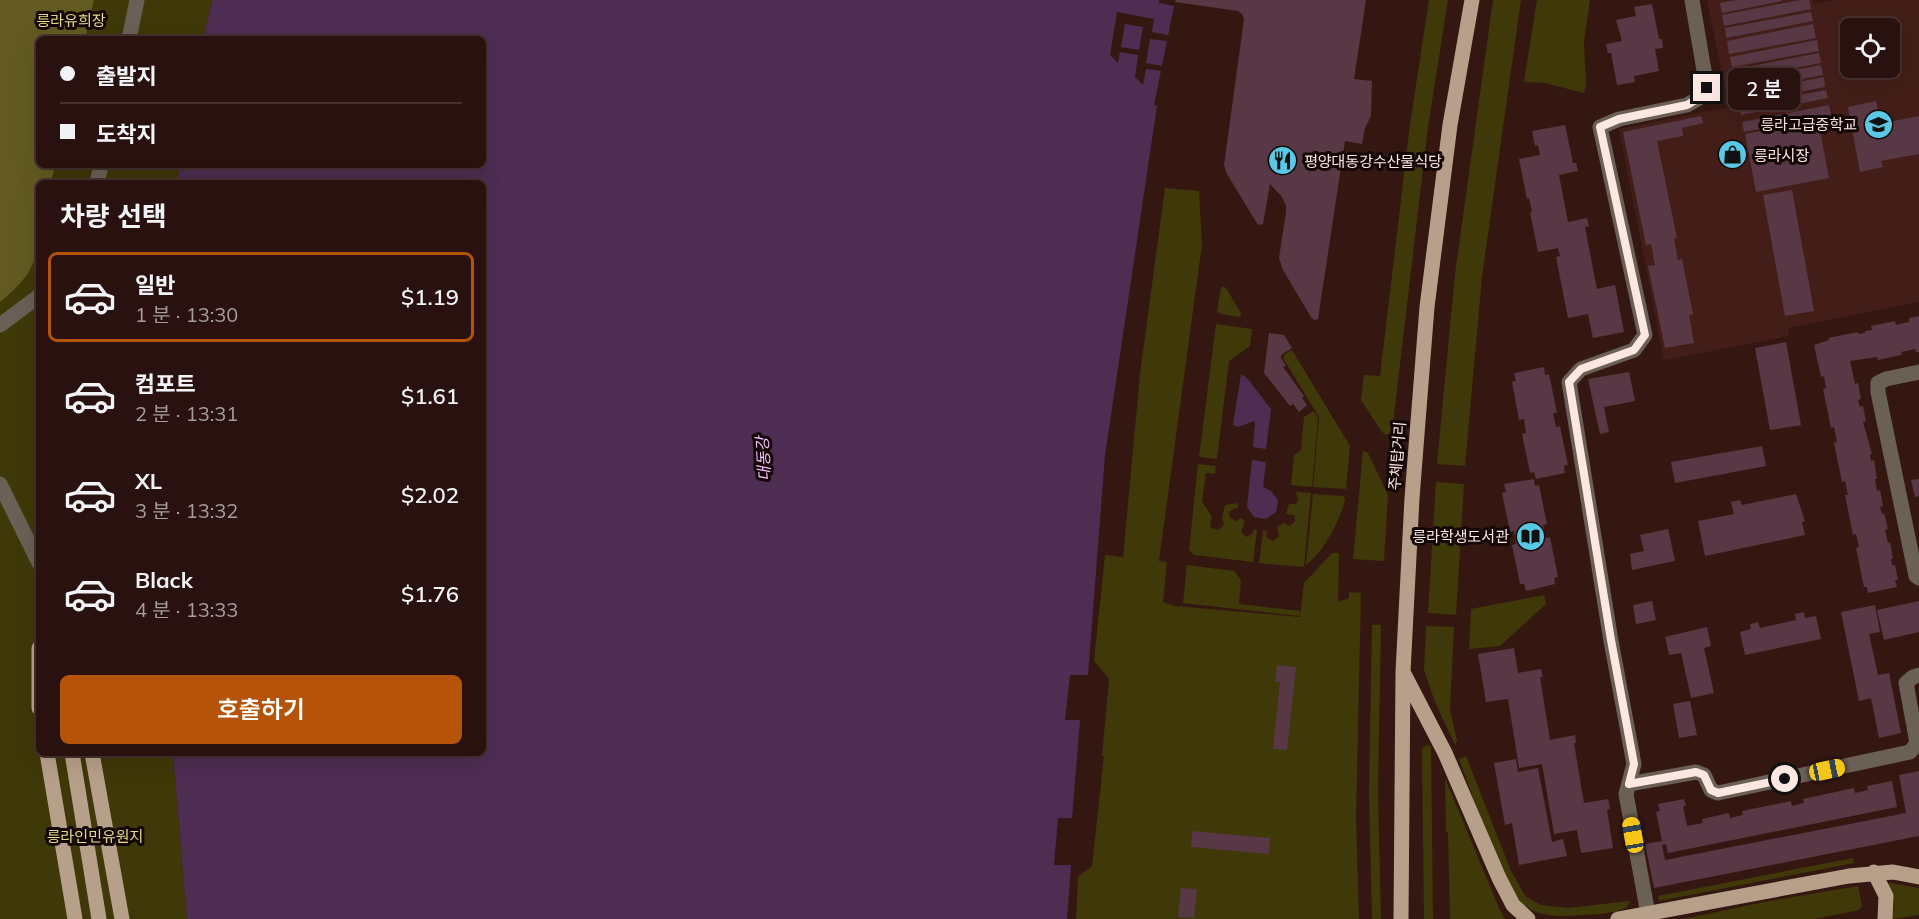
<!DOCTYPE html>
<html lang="ko">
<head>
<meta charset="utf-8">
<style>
	body { margin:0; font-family:Mulish,"Noto Sans KR",sans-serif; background:#301a17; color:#f1f3f6; height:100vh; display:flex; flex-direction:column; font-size:22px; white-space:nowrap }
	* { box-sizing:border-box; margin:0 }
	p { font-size:20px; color:#a59d9e }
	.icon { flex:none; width:33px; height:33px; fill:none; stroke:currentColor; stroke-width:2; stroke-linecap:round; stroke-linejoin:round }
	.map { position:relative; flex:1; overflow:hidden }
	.drawer { position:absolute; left:36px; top:180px; width:450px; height:576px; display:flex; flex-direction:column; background:#28110e; border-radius:9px; box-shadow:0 6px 24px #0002,0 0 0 2px #44312e }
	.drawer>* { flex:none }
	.banner { position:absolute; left:36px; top:36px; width:450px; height:132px; border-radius:9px; box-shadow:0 6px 24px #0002,0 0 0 2px #44312e; display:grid; align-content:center; height:132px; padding:0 24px; background:#28110e }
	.buttons { position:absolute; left:1840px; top:18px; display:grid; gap:12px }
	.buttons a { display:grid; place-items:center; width:60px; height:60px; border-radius:9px; background:#28110e; box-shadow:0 6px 24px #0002,0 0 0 2px #44312e; font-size:30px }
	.end { position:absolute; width:27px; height:27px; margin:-14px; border:8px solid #fce7e2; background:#111; box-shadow:0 0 0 3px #111 }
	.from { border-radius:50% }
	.bubble { position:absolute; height:42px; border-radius:9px; background:#28110e; box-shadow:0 6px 24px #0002,0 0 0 2px #44312e; font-size:20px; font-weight:600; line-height:42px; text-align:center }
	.car { position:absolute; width:18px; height:36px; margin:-18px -9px; border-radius:8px; box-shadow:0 0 4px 2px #0007; background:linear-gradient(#f5c518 24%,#345 0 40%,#f5c518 0 76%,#345 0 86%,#f5c518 0) }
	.banner b { display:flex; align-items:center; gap:21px; height:57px; font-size:22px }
	.banner b+b { border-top:2px solid #44312e }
	.banner i { width:15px; height:15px; background:#f1f3f6 }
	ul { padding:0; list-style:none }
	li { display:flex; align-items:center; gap:18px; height:90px; margin:0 12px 9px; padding:0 12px; border:3px solid transparent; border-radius:9px }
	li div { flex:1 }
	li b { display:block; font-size:22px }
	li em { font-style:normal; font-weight:600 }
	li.active { border-color:#b45309 }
	li>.icon { width:54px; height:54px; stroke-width:1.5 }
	h2 { padding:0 24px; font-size:27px; line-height:72px }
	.action { display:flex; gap:12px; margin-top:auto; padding:12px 24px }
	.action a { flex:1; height:69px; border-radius:9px; background:#b45309; color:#fff; font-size:24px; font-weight:600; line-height:69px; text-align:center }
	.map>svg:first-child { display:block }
</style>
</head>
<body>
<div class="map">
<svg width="1919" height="919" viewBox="0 0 1919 919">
	<rect width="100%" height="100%" fill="#351712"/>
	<!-- built -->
	<path fill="#431e18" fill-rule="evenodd" d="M1707 0H1812L1814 4 1834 0H1919V302L1788 328 1789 336 1664 360 1619 129 1729 107ZM1851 28H1890V68H1851Z"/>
	<!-- green -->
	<path fill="#3f3808" d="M0 0H212L203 39H39V165H180L177 183H39V753H173L187 919H0Z
		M1429 0H1448L1428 127 1392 432 1386 435 1382 432 1361 400 1364 375 1380 376 1410 124Z
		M1493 0H1521L1482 277 1465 466 1437 464 1455 274Z
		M1537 0H1590L1584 42 1586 84 1584 93 1545 83 1524 82Z
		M1165 188 1199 191 1202 244 1159 561 1167 562 1163 602 1175 606 1300 617 1304 583 1332 553H1339L1338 602 1349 598V592L1361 593 1356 818 1359 919H1076L1078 877 1092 866 1104 756H1102L1109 679 1094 661 1105 555 1123 557 1140 374Z
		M1223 286 1226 288 1241 313 1240 317 1221 314 1217 311 1221 288Z
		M1216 324 1252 329 1250 346 1229 361 1217 459 1199 457Z
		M1292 350 1350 446 1346 489 1313 487 1319 417 1283 358 1285 354Z
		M1314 411 1318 418 1312 487 1291 485 1294 455 1301 450 1304 417Z
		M1363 451 1367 452 1370 457 1388 495 1384 561 1353 559Z
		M1198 464 1216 466 1215 474 1206 473 1202 501 1212 517 1210 524 1211 528 1218 530 1224 525 1222 518 1225 505 1237 503 1238 509 1235 508 1229 512 1230 518 1236 521 1241 518 1245 521 1241 532 1247 537 1253 533 1254 529 1257 530 1253 562 1194 555 1189 550Z
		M1436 482 1464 484 1456 615 1428 613Z
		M1296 492 1311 493 1304 567 1259 563 1263 531H1267L1266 537 1273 541 1279 536 1277 527 1284 523 1289 526 1295 522 1294 515 1286 514 1289 504H1296L1298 500Z
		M1313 494 1343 496 1345 499C1341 519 1323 553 1306 565Z
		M1187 565 1234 571 1241 580 1239 604 1300 611V616L1183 603Z
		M1544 595 1546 604 1500 646 1469 649 1471 609Z
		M1372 625H1381L1378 791 1381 919H1372L1369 792Z
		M1426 626 1454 627 1450 710 1457 741 1455 745 1435 702 1424 670Z
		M1426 745 1431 746 1433 919H1424L1422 749Z
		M1466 756 1511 871 1526 897 1541 905 1568 908 1630 901 1626 908C1613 914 1595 914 1581 915 1562 917 1539 917 1523 905 1505 892 1469 785 1459 759Z
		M1445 778 1499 908 1505 919H1450L1448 832H1446Z
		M1853 858 1854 863 1659 901 1658 896Z
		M1890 883 1919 888V915L1892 919 1894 902 1888 884Z
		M1858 886 1862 906 1859 910 1814 919H1683L1764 902Z"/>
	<!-- forest -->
	<path fill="#635a22" d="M0 0H94L85 39H39V165H55L51 183H39C39 208 42 254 27 275 19 285 10 294 0 302Z"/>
	<!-- water -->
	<path fill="#4e2d53" d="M212 0H1159V3L1174 6 1154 105 1157 106 1105 455 1088 675H1070L1065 720H1080L1072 818H1058L1054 865H1071L1067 919H187L173 753H483V183H177L180 165H483V39H203Z
		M1241 374 1247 378 1271 409 1266 449 1253 447 1255 424 1254 421 1238 427 1233 425Z
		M1252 460 1266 462 1263 487 1271 491 1278 500 1276 512 1266 519 1254 517 1247 507Z"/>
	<!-- pier -->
	<path fill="#351712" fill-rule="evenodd" d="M1117 12 1154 19 1152 32 1168 35 1167 41 1150 39 1146 63 1163 66 1161 71 1146 69 1143 85 1135 77 1138 55 1120 52 1118 63 1110 55ZM1125 24 1143 27 1139 50 1121 47Z"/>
	<!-- building -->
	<path fill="#583844" d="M1176 0H1366L1354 79 1372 81 1371 116 1365 128 1362 144 1345 141 1318 319 1314 320 1311 317 1283 270 1279 258 1286 212V206L1282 197 1270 184 1263 224 1258 225 1227 174 1224 165 1244 19 1242 14 1238 11 1175 2Z
		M1736 0H1782V1L1722 13 1720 3Z
		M1800 0H1809L1811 9 1724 26 1722 15Z
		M1652 4 1659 39H1662L1663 48 1655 49 1659 71 1634 76 1635 82 1617 85 1611 53H1608L1606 44 1622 41 1616 20 1636 16 1634 7Z
		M1811 12 1813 21 1726 38 1725 28Z
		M1813 24 1816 38 1729 54 1727 41Z
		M1817 40 1819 51 1732 67 1730 57Z
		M1819 53 1821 63 1734 79 1732 70Z
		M1821 65 1823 75 1737 91 1735 82Z
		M1824 77 1825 87 1739 104 1737 94Z
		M1826 90 1828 98 1741 115 1739 106Z
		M1876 101 1880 120 1874 122V125L1919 116V154L1881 161 1883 167 1860 172 1848 107Z
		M1829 105 1831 115 1744 132 1742 122Z
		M1701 116 1703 123 1682 128 1683 136 1657 141 1677 238 1674 239 1678 260 1682 259 1693 314 1689 315 1694 343 1665 348 1648 266 1655 265 1651 244 1646 245 1623 132Z
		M1818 120 1829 178 1756 192 1745 134Z
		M1565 125 1573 163H1576L1578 171 1559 175 1568 222 1587 218 1589 226 1585 227 1597 289 1615 285 1624 332 1593 338 1588 314 1568 318 1556 257 1560 256 1558 248 1538 252 1530 212 1532 211 1529 198 1527 199 1519 159 1540 155 1538 145 1535 146 1532 131Z
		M1792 190 1814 311 1785 316 1763 195Z
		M1919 316V352H1916L1915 349 1901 352 1902 355 1878 360 1877 357 1850 361 1855 384 1858 383 1861 399 1858 400 1860 407 1863 406 1866 421 1863 422 1872 454 1870 455 1871 461 1874 460 1877 479H1875L1877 491 1880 490 1883 506 1880 507 1882 514 1884 513 1888 529 1885 530 1888 543 1890 542 1893 558 1891 559 1892 565H1895L1898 580H1895L1897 587 1868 593 1867 587H1864L1856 548 1859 547 1856 534 1853 535 1845 495H1848L1845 481 1842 482 1834 443 1837 442 1834 427 1831 428 1823 389 1826 388 1824 376 1821 377 1814 345 1829 340 1828 338 1858 332V334L1865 333V331L1872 330 1871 326 1895 321 1896 325 1909 322V318Z
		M1269 333 1284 335 1292 348 1281 355V358L1286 366 1283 367 1304 396 1302 398 1307 405 1299 412 1293 404 1290 406 1264 373Z
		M1786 342 1801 425 1770 430 1755 348Z
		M1544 367 1545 375 1549 374 1557 413H1553L1556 427 1560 426 1568 465 1564 466 1565 473 1536 479 1534 472 1530 473 1522 434 1526 433 1524 419 1519 420 1512 382 1516 381 1514 373Z
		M1629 372 1635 401 1604 407 1609 432 1600 434 1588 379Z
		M1762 446 1766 466 1675 483 1671 462Z
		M1534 479 1535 486 1539 485 1547 524 1543 525 1546 538 1550 537 1558 577 1554 578 1555 584 1526 591 1524 584H1520L1512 545 1516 544 1514 531 1510 532 1502 493 1506 492 1504 484Z
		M1919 479V496L1915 497 1911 480Z
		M1796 494 1805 521 1802 522 1805 535 1705 556 1698 521 1734 514 1731 502 1740 500 1742 505Z
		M1668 529 1675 561 1632 570 1630 554 1644 551 1640 535Z
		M1652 601 1656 620 1636 624 1633 605Z
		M1919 601V632L1884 640 1877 610Z
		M1875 605 1880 632 1869 634 1878 675 1889 673 1901 733 1879 738 1871 698 1859 701 1841 612Z
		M1804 612 1805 618 1816 616 1821 639 1745 655 1740 632 1751 629 1750 624 1758 622 1760 628 1796 620 1795 614Z
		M1707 627 1711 646 1704 648 1714 693 1691 698 1681 653 1669 655 1665 637Z
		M1514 648 1518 673 1541 669 1543 677H1540L1550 740 1575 735 1576 743H1574L1584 803 1608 799 1610 809 1607 810 1613 848 1581 853 1577 830 1554 834 1542 764 1519 768 1508 699 1486 702 1478 654Z
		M1277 665 1296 667 1287 750 1273 749 1280 682H1275Z
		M1690 701 1697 735 1679 738 1673 704Z
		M1516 759 1518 772 1538 768 1552 842 1563 839 1567 856 1519 865 1512 823 1505 825 1494 763Z
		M1919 771V836L1654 888 1645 844 1662 841 1656 812 1660 811 1658 804 1684 799 1686 806H1683L1687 826 1703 823 1702 819 1729 813 1730 818 1743 815 1742 811 1791 801 1792 806 1804 803 1803 799 1854 788 1855 793 1868 790 1867 786 1892 781 1897 807 1668 853 1666 844 1662 845 1665 860 1906 813 1899 775Z
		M1192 831 1270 838 1269 854 1191 847Z
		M1181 888 1197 889 1194 918 1178 917Z"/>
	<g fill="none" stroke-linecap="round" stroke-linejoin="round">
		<!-- minor -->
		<path stroke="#6b6056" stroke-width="15" d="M129 39 137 0
			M97 183 101 165
			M0 325 39 296
			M1919 372 1886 379 1878 383V392L1916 576 1919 578
			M0 484 39 563
			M1629 784 1696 772 1704 775 1711 790 1718 793 1910 752 1917 743 1906 683 1913 677 1919 675
			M1648 914 1626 794 1634 764 1611 641 1569 382 1581 369 1634 350 1645 335 1600 127 1619 119 1687 105 1699 98 1707 88 1692 0"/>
		<!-- major -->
		<path stroke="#b7a08a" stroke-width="15" d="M39 648V708
			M1404 674 1445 753 1499 878 1513 905 1528 919
			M47 753 75 919
			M72 753 99 919
			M92 753 122 919
			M1874 872 1886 896 1885 919
			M1401 919 1403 672 1412 498 1427 307 1450 125 1472 0
			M1618 919 1849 876 1893 872 1919 877"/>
	</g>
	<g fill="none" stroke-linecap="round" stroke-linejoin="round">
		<!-- route -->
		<path stroke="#fce7e2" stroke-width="8" d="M1707 88 1699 98 1687 105 1619 119 1600 127 1645 335 1634 350 1581 369 1569 382 1611 640 1634 764 1629 784 1696 772 1704 775 1711 790 1718 793 1785 779"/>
	</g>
	<!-- icons -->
	<defs>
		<symbol id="school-disc" viewBox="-11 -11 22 22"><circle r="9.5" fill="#59c8e5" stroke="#130705"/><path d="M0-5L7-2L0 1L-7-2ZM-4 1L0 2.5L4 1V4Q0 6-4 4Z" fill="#111"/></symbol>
		<symbol id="shop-disc" viewBox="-11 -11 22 22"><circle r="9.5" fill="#59c8e5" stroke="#130705"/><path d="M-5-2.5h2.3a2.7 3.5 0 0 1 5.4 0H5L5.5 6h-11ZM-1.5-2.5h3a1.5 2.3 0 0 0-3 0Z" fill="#111"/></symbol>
		<symbol id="restaurant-disc" viewBox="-11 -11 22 22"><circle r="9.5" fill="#59c8e5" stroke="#130705"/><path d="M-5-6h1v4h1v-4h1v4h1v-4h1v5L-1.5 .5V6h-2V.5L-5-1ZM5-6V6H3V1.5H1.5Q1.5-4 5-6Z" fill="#111"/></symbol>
		<symbol id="library-disc" viewBox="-11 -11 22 22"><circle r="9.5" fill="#59c8e5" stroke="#130705"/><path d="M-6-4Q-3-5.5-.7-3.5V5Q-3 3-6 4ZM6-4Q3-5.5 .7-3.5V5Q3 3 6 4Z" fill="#111"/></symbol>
	</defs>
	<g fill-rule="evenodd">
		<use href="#school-disc" x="1862" y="108" width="33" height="33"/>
		<use href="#shop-disc" x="1716" y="138" width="33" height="33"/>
		<use href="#restaurant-disc" x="1266" y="144" width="33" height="33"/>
		<use href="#library-disc" x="1514" y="520" width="33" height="33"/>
	</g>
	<g text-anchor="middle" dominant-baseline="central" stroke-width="6" stroke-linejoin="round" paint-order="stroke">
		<!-- park labels -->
		<g font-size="15" fill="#e7da85" stroke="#130705">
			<text x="71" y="20">릉라유희장</text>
			<text x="95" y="836">릉라인민유원지</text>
		</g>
		<!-- poi labels -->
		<g font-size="15" fill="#fce7e2" stroke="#130705" text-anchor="end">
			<text x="1857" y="124">릉라고급중학교</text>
			<text x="1754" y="155" text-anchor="start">릉라시장</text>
			<text x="1304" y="161" text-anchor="start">평양대동강수산물식당</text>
			<text x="1509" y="536">릉라학생도서관</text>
		</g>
		<!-- street labels -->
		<g font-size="15" fill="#fce7e2" stroke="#130705">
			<text transform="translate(1397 456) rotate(-85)">주체탑거리</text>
		</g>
		<!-- water labels -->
		<g font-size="16" font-style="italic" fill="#f6beff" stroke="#130705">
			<text transform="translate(763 459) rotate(-93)">대동강</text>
		</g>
	</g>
</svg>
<div class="buttons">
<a><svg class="icon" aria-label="locate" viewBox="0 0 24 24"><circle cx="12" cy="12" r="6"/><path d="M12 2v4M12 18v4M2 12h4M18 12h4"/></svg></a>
</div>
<i class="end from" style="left:1785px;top:779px"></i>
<i class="end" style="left:1707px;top:88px"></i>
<div class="bubble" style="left:1728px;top:68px;width:72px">2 분</div>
<i class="car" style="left:1827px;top:770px;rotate:78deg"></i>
<i class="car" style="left:1633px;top:835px;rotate:350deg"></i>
<div class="banner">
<b><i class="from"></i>출발지</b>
<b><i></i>도착지</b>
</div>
<section class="drawer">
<h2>차량 선택</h2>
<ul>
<li class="active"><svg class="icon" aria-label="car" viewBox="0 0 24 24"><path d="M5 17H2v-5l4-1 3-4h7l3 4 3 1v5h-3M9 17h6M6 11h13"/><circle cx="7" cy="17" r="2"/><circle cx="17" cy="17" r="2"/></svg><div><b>일반</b><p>1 분 · 13:30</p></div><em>$1.19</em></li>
<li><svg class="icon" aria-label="car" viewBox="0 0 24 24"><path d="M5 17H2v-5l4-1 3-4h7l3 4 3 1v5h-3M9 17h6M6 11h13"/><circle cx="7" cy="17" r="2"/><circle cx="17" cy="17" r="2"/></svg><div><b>컴포트</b><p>2 분 · 13:31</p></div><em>$1.61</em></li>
<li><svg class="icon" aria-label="car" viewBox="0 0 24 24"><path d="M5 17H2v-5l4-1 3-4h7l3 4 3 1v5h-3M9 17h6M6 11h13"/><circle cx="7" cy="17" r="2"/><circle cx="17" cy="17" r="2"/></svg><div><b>XL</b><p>3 분 · 13:32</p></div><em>$2.02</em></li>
<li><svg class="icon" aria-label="car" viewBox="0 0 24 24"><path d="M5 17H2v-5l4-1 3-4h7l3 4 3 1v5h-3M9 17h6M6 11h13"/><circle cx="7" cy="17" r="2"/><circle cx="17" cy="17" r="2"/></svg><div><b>Black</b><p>4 분 · 13:33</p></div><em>$1.76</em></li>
</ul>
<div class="action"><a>호출하기</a></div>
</section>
</div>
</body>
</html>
